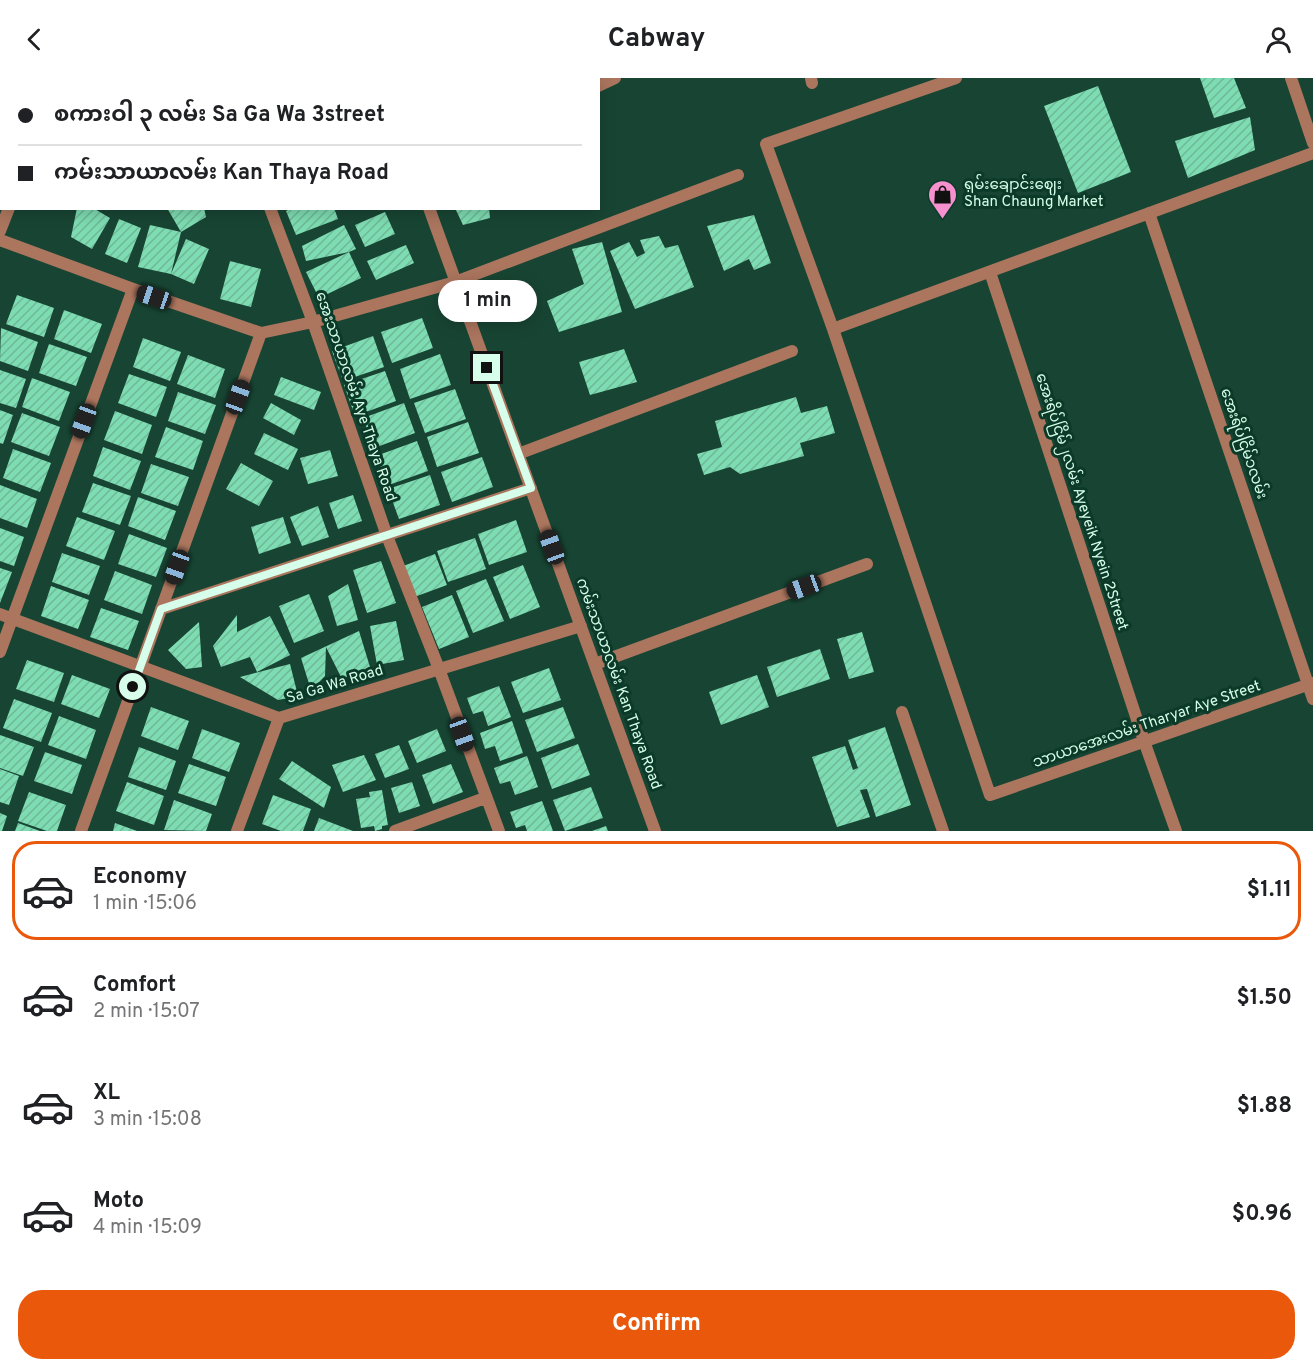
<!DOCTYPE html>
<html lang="en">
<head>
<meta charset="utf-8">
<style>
	body { margin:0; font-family:Overpass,"Noto Sans Myanmar",sans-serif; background:#f2f2f2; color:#202124; height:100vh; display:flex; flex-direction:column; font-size:22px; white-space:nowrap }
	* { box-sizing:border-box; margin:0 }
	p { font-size:20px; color:#757577 }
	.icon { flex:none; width:33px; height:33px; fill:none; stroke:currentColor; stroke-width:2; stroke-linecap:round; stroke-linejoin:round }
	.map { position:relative; height:753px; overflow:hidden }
	.drawer { display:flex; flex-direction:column; background:#fff; flex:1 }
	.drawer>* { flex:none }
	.hud { position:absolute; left:0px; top:0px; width:600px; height:132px; box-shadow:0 3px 15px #0003; display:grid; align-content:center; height:132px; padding:0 18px; background:#fff }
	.end { position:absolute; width:27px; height:27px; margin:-14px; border:8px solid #d6feea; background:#111; box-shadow:0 0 0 3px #111 }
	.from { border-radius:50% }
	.bubble { position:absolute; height:42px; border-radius:21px; background:#fff; box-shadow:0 3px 15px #0003; font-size:20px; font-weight:700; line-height:42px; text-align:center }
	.car { position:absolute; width:18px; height:36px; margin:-18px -9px; border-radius:8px; box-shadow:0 0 4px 2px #0007; background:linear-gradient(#222 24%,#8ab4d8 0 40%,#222 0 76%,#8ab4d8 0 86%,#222 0) }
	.hud b { display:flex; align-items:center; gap:21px; height:57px; font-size:22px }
	.hud b+b { border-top:2px solid #e0e0e0 }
	.hud i { width:15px; height:15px; background:#202124 }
	ul { padding:10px 0 0; list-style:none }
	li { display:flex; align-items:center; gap:18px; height:99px; margin:0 12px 9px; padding:0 6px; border:3px solid transparent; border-radius:24px }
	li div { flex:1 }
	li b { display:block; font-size:22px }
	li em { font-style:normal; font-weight:700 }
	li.on { border-color:#ea580c }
	li>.icon { width:54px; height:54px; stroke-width:1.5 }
	.primary-button { display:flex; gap:12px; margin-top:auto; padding:12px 18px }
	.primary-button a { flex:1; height:69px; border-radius:24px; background:#ea580c; color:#fff; font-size:24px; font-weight:700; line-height:69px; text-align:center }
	header { display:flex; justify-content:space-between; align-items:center; height:78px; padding:0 18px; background:#fff; font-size:27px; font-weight:700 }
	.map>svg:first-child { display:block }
</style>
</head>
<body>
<header><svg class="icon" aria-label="back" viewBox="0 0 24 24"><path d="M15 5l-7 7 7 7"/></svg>Cabway<svg class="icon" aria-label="person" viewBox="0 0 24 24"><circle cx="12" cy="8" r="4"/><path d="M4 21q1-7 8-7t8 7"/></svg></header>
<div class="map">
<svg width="1313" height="753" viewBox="0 0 1313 753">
	<defs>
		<pattern id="building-hatch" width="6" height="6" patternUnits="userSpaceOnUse" patternTransform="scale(1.5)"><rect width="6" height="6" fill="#7edcb2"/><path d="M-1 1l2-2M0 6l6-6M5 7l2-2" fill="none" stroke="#6eb897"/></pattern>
	</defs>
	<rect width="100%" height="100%" fill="#184533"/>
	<!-- building -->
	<path fill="url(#building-hatch)" d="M1200 0H1234L1246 30 1214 40Z
		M1098 8 1131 94 1078 115 1044 28Z
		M1250 39 1255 72 1188 100 1175 63Z
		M77 130H93L110 140 92 171 71 159Z
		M167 130H204L206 139 181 154Z
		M292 130H334L338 141 296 157 286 133Z
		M455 130H489L490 140 463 147Z
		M385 134 395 156 365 169 355 147Z
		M754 137 771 185 754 192 749 181 724 193 707 148Z
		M119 141 141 150 127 185 105 176Z
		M150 147 181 154 171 196 186 161 209 171 194 206 171 196 138 189Z
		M344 147 356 171 349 174 306 183 302 168Z
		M659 158 665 170 678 167 694 209 635 231 610 173 629 164 637 179 645 175 640 162Z
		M602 164 622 234 559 254 547 223 584 206 572 171Z
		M406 167 414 185 376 202 367 183Z
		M349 174 361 200 319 220 306 194Z
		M230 183 261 191 251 229 220 221Z
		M17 217 54 230 44 259 6 246Z
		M64 232 102 246 91 275 54 261Z
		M422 240 433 270 392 285 381 254Z
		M1 250 38 264 28 293 0 283Z
		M373 258 384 289 343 303 332 273Z
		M143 260 181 274 170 303 133 289Z
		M49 266 87 279 76 308 39 295Z
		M624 271 637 304 590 317 579 284Z
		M440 276 451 307 410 321 400 291Z
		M188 277 225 291 215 320 177 306Z
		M0 292 26 301 16 330 0 325Z
		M385 293 396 323 355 338 344 307Z
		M129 296 167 309 156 339 118 325Z
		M281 299 321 314 314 332 274 317Z
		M32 300 70 314 59 343 22 329Z
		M455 311 466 341 425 355 414 325Z
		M178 314 216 327 205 356 168 343Z
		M796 319 801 335 827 328 835 355 800 365 804 378 740 396 730 389 704 397 697 376 722 369 715 343Z
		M271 325 301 342 294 357 263 340Z
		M404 325 415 355 374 370 363 340Z
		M0 332 13 337 3 366 0 365Z
		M115 333 152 347 142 376 104 362Z
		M22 335 60 349 49 378 11 364Z
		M468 344 479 375 437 389 427 359Z
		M166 349 203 363 193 392 155 379Z
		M264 355 298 371 288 392 254 376Z
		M417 363 428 393 386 408 376 378Z
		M103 369 141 383 130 412 93 398Z
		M13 371 51 385 40 414 3 400Z
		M330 372 338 398 308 406 300 380Z
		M482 379 493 409 452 424 441 394Z
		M241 385 273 403 259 428 226 411Z
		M151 386 189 399 178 428 141 415Z
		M430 397 440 427 399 441 388 411Z
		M93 405 131 418 120 447 82 434Z
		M0 407 37 421 27 450 0 440Z
		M353 417 362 443 338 451 329 425Z
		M138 419 176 433 165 462 128 448Z
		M318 428 329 459 302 468 290 439Z
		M77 439 115 453 104 482 66 468Z
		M283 439 291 465 259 476 251 449Z
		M516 442 527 474 489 487 478 456Z
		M0 450 24 459 14 488 0 483Z
		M129 456 167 470 156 499 118 486Z
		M475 460 486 491 448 504 437 473Z
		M62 475 100 488 89 517 52 504Z
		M435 476 447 507 409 521 398 490Z
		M381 483 396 525 367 535 353 492Z
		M523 487 540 529 510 541 493 499Z
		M0 490 12 494 0 525Z
		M115 493 152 507 142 536 104 522Z
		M486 501 504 543 473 555 456 513Z
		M348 506 358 542 337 548 328 518Z
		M51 508 89 522 78 551 41 538Z
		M309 516 324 553 294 565 279 528Z
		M452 517 469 559 439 571 422 529Z
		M101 530 139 543 128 572 90 559Z
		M237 537V554L270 538 290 577 257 594 250 579 221 589 213 568Z
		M396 543 404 582 377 587 370 548Z
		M199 544 202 589 186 591 168 572Z
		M359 553 370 589 342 601 326 569 325 598 311 612 301 580Z
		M862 554 874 594 849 601 837 561Z
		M820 571 830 601 777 619 767 589Z
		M27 582 64 595 54 624 16 611Z
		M290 586 298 618 278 622 240 599Z
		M549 590 561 622 523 635 511 604Z
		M72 597 110 611 99 640 61 626Z
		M757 597 769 629 721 647 709 614Z
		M499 608 511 639 488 648 483 633 473 636 467 620Z
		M14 621 52 635 41 664 3 650Z
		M151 629 189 643 178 672 141 658Z
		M563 629 575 660 537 674 525 642Z
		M59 638 96 652 86 681 48 667Z
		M512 643 523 675 500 683 495 668 485 671 480 655Z
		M885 649 911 727 876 739 867 711 860 712 870 739 837 749 812 679 845 668 853 692 858 690 848 662Z
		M202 651 240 665 229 694 192 680Z
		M437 651 446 673 417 685 408 663Z
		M0 657 34 669 23 698 0 690Z
		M578 666 590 697 552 711 541 680Z
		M399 667 409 691 385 700 375 676Z
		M139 669 176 683 166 712 128 699Z
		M45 674 82 687 72 716 34 703Z
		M364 677 376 702 343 714 332 687Z
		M527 678 538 709 515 717 510 703 500 706 494 690Z
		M292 683 331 709 324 730 279 701Z
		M189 686 226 699 216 728 178 715Z
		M451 686 463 714 433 726 422 697Z
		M0 691 19 698 9 727 0 724Z
		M127 704 164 718 154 747 116 733Z
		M412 704 420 728 399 735 391 710Z
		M591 709 603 740 565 753 553 722Z
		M382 712 388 747 382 748V751L375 753 374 748 361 750 356 721 370 719 369 714Z
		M29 714 66 727 57 753H47L18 743Z
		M273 717 311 731 303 753H281L262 746Z
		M174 722 212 736 206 753 164 752Z
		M542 723 553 753H527L525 747 516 750 510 734Z
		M0 735 7 738 2 753H0Z
		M319 740 353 753H314Z
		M18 745 40 753H15Z
		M115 745 137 753H113Z
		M606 748 608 753H592Z"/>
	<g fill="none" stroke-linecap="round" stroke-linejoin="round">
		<!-- lane -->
		<path stroke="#ab755e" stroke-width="10" d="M509 0 510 2"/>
		<!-- street -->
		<path stroke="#ab755e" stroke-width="12" d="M221 0 222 2
			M381 0 382 2
			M811 0 812 5
			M956 0 766 66 833 251 990 717 1313 605
			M1291 0 1313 65
			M109 2V0
			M598 8 615 0
			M0 115H2
			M270 130 313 244 387 458 439 591 499 753
			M429 130 655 753
			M1149 135 1313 621
			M0 153 9 130
			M0 162 133 211 261 255 313 244 455 204 738 97
			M990 194 1144 663 1176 753
			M833 251 1313 75
			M518 376 792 273
			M161 531 531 410
			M0 536 279 640 581 548
			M0 574 133 211
			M595 586 867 486
			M902 634 943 753
			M81 753 261 255
			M237 753 279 640
			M395 753 485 720"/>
	</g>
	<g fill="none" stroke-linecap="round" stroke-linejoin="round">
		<!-- route -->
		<path stroke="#d6feea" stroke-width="8" d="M133 609 161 531 531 410 487 290"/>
	</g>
	<!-- icons -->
	<defs>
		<symbol id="shop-pin" viewBox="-11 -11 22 30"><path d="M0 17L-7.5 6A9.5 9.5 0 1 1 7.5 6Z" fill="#f790ce" stroke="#0c3a29"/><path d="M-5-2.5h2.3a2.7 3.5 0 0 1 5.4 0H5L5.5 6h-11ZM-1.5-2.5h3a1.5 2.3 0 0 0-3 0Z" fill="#111"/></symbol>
	</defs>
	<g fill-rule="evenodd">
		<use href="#shop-pin" x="926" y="100" width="33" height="45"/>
	</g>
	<g text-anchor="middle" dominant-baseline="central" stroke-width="6" stroke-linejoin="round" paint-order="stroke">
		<!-- poi labels -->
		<g font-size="15" fill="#d6feea" stroke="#0c3a29" text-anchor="start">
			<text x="964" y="107">ရှမ်းချောင်းဈေး<tspan x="964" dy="17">Shan Chaung Market</tspan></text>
		</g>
		<!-- street labels -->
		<g font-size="15" fill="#d6feea" stroke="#0c3a29">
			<text transform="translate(355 319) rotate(71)">အေးသာယာလမ်း Aye Thaya Road</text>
			<text transform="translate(1243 366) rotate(71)">အေးရိပ်ငြိမ်၁လမ်း</text>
			<text transform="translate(1081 424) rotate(72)">အေးရိပ်ငြိမ်၂လမ်း Ayeyeik Nyein 2Street</text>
			<text transform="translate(618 606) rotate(70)">ကမ်းသာယာလမ်း Kan Thaya Road</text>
			<text transform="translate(335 607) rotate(-17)">Sa Ga Wa Road</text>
			<text transform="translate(1147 647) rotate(-19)">သာယာအေးလမ်း Tharyar Aye Street</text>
		</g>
	</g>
</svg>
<i class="end from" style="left:133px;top:609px"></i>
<i class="end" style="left:487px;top:290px"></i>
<div class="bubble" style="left:438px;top:202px;width:99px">1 min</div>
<i class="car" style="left:154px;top:219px;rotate:289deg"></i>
<i class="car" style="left:238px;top:319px;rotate:20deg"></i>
<i class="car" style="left:84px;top:343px;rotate:200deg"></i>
<i class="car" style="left:552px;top:469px;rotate:340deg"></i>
<i class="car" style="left:177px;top:489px;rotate:200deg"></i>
<i class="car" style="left:804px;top:509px;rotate:250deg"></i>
<i class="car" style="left:462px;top:656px;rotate:160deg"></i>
<div class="hud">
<b><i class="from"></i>စကားဝါ ၃ လမ်း Sa Ga Wa 3street</b>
<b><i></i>ကမ်းသာယာလမ်း Kan Thaya Road</b>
</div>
</div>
<section class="drawer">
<ul>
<li class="on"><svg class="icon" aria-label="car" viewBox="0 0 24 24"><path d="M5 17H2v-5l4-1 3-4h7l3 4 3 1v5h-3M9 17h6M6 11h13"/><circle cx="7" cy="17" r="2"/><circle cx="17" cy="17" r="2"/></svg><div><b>Economy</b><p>1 min · 15:06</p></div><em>$1.11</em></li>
<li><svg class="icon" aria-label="car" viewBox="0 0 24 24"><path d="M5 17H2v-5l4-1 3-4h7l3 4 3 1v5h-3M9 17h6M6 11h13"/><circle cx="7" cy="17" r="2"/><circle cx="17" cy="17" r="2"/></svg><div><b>Comfort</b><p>2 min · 15:07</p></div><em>$1.50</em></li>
<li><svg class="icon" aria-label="car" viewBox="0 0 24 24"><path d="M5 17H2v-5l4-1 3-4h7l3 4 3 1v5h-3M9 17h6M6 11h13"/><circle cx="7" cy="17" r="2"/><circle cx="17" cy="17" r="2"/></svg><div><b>XL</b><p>3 min · 15:08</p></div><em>$1.88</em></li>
<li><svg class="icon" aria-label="car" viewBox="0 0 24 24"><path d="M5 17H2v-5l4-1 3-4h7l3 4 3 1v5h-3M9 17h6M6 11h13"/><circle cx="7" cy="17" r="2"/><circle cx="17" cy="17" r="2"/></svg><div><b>Moto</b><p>4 min · 15:09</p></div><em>$0.96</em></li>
</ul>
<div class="primary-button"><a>Confirm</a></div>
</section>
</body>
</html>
